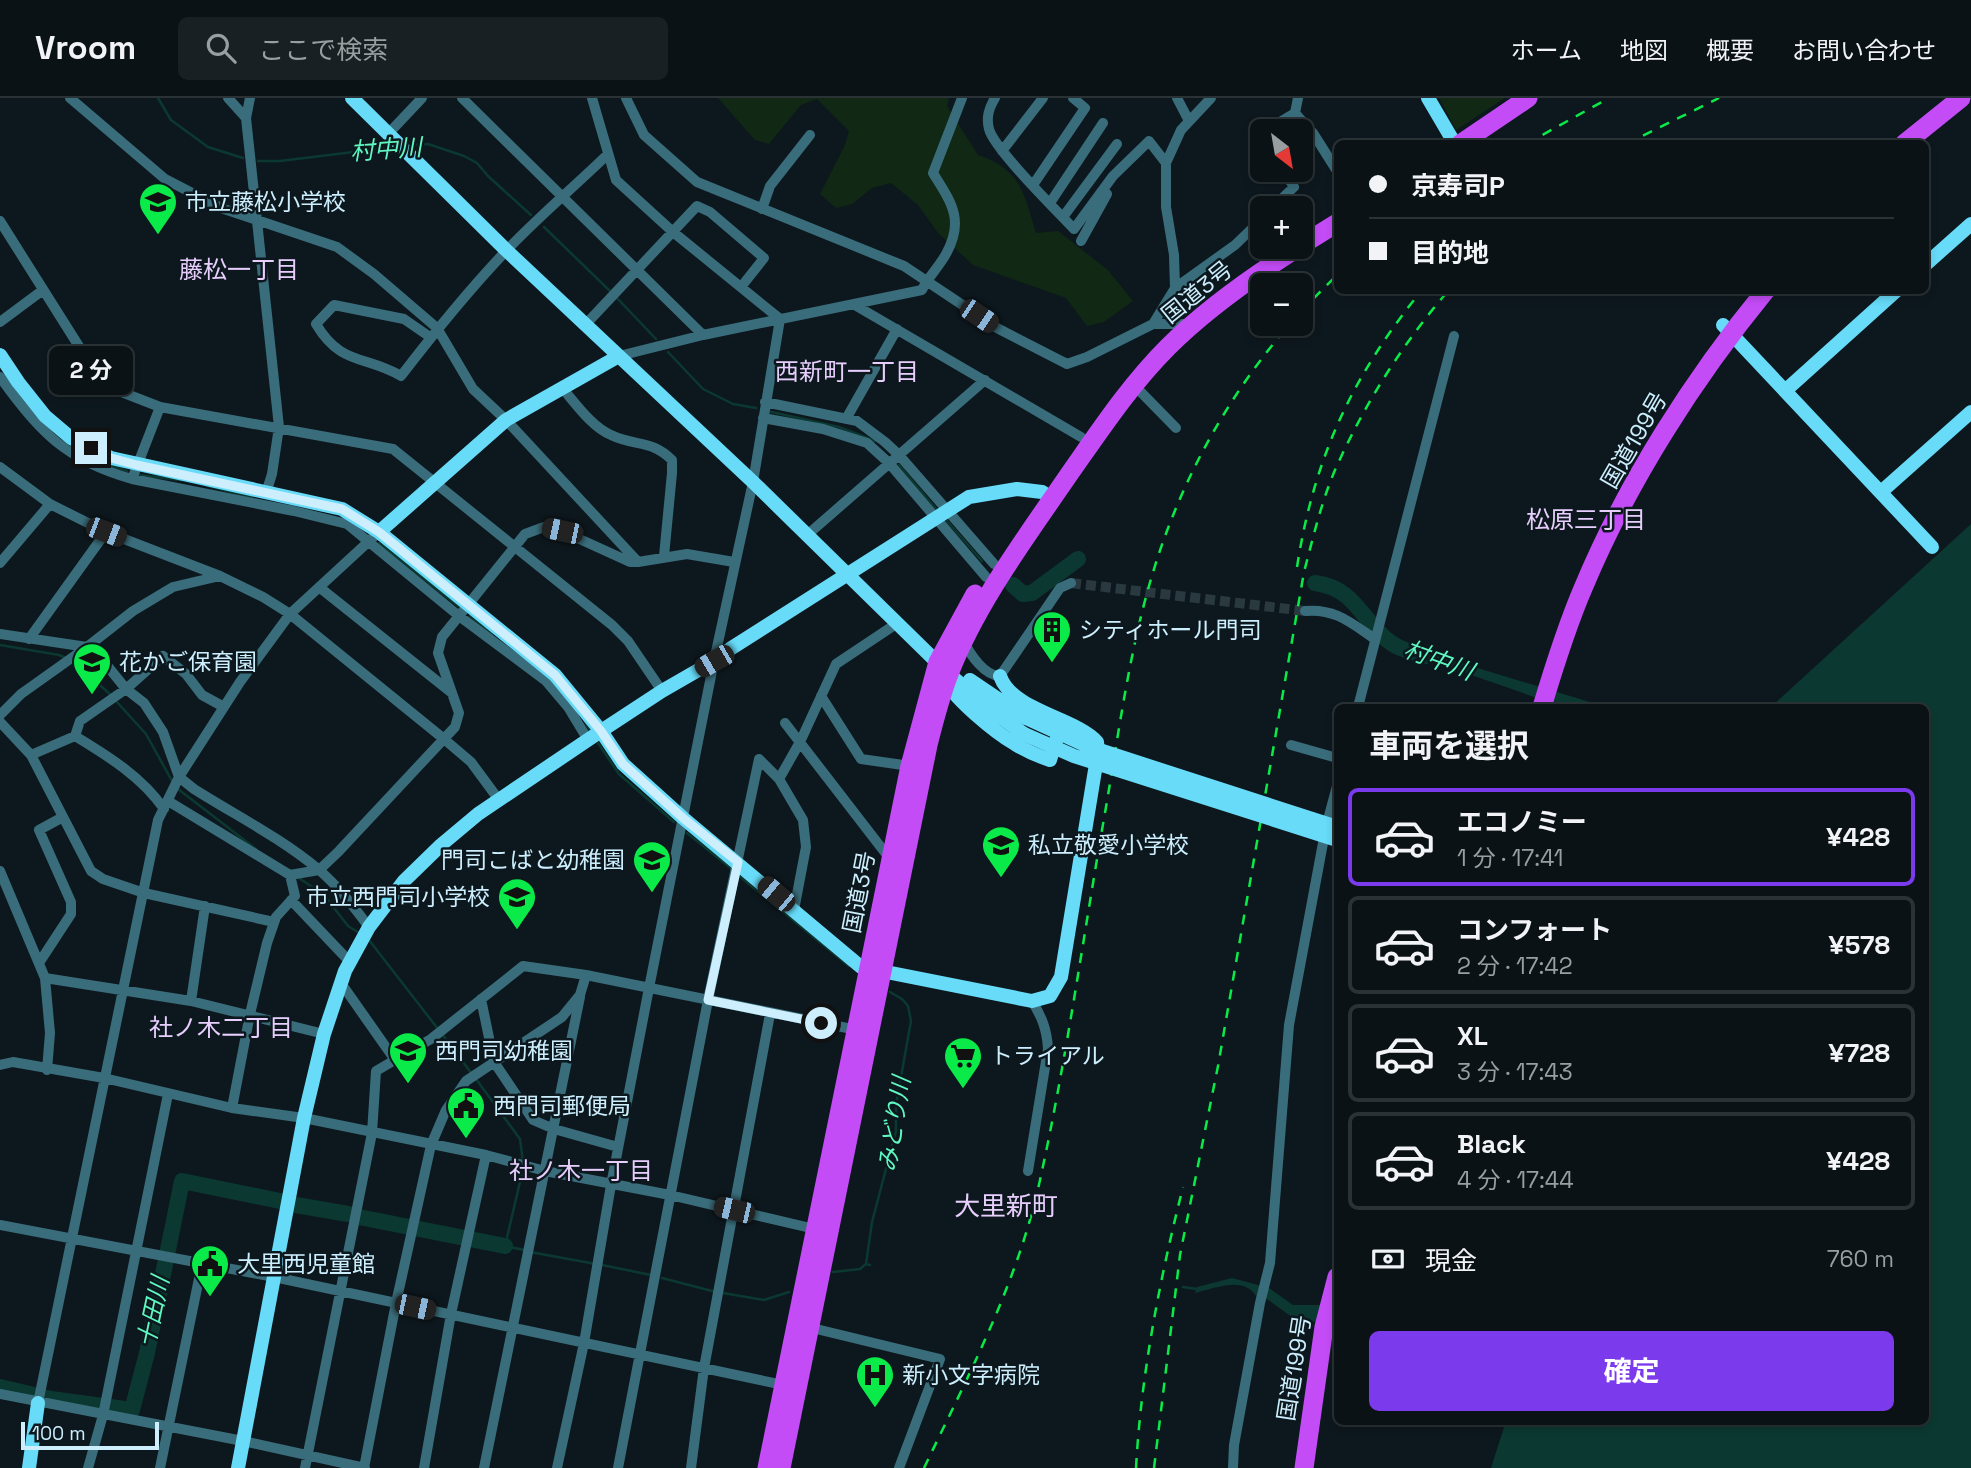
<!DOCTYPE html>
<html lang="ja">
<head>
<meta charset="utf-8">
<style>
	body { margin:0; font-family:"Space Grotesk","Noto Sans JP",sans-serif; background:#182023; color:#f1f3f6; height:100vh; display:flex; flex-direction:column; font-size:26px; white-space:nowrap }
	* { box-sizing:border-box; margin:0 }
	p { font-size:23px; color:#999ea1 }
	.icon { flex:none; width:38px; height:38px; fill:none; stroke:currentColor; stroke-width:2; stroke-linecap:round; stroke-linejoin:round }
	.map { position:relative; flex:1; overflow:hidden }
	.drawer { position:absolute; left:1334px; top:606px; width:595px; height:721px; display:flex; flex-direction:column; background:#0a1216; border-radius:10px; box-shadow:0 4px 10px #0003,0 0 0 2px #2a3235 }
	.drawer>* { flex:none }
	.banner { position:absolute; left:1334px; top:42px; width:595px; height:154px; border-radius:10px; box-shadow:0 4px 10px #0003,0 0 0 2px #2a3235; display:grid; align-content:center; height:154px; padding:0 35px; background:#0a1216 }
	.needle { width:46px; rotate:149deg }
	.buttons { position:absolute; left:1250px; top:21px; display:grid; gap:14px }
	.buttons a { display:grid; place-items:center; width:63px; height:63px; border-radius:10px; background:#0a1216; box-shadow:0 4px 10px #0003,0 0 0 2px #2a3235; font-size:35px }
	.scale { position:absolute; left:21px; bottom:18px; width:138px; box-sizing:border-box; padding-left:7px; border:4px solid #cceefd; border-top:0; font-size:19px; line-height:24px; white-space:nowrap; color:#cceefd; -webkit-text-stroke:5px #0d181e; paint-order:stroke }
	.end { position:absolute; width:32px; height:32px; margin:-16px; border:9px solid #cceefd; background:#111; box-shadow:0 0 0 4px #111 }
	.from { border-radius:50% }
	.bubble { position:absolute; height:49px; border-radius:10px; background:#0a1216; box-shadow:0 4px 10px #0003,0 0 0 2px #2a3235; font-size:23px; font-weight:700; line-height:49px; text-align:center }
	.car { position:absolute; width:21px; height:42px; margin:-21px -10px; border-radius:9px; box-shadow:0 0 5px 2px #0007; background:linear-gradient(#222 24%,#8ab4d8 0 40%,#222 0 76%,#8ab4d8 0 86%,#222 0) }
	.banner b { display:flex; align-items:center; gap:24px; height:66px; font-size:26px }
	.banner b+b { border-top:2px solid #2a3235 }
	.banner i { width:18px; height:18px; background:#f1f3f6 }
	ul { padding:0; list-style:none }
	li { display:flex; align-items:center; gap:21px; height:98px; margin:0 14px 10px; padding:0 21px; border:4px solid #2a3235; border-radius:10px }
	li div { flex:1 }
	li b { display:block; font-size:26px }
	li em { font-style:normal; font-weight:700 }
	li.on { border-color:#7c3aed }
	li>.icon { width:63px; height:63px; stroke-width:1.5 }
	h2 { padding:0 35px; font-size:32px; line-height:84px }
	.pay { display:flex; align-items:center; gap:18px; height:77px; padding:0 35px; font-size:26px }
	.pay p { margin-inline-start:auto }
	.cta { display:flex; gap:14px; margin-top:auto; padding:14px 35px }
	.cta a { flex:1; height:80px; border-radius:10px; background:#7c3aed; color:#fff; font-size:28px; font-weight:700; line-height:80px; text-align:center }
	header { display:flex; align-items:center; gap:42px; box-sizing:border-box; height:98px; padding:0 35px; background:#0a1216; border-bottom:2px solid #2a3235 }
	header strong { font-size:33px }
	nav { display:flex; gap:38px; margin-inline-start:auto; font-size:24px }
	.search { width:490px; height:63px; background:#182023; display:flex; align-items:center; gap:18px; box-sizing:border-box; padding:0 24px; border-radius:10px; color:#999ea1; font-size:26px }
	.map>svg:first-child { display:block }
</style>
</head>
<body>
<header>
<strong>Vroom</strong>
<div class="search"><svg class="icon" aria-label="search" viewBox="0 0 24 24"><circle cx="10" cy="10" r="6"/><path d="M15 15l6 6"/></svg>ここで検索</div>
<nav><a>ホーム</a><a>地図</a><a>概要</a><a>お問い合わせ</a></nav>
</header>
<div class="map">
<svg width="1971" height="1370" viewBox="0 0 1971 1370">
	<rect width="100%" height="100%" fill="#0d181e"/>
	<!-- green -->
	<path fill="#102814" d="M718 0H949L947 8 978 57C1021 71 1024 96 1036 135L1058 133 1108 172 1133 203 1104 224 1087 228 1066 200 973 167 938 135 918 107 891 85 872 90 852 106 836 110 820 96 845 47 849 33 817 1 801 7 769 46 755 42Z
		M1439 0H1505L1456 32Z"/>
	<!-- water -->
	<path fill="#0b3931" d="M1971 426V1370H1491L1506 1323H1925V609H1771Z
		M1412 550 1606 609H1563L1411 556 1406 553Z
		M1232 1180 1269 1190 1293 1207H1320L1337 1211V1229L1316 1224 1296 1222 1267 1201 1258 1202C1247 1176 1216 1190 1195 1195L1197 1189Z"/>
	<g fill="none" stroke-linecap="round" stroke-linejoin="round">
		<!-- stream -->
		<path stroke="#0b3931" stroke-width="2.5" d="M158 0 171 22 208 49 243 60
			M408 47 428 46 464 58 477 65 488 78 531 117
			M258 63H280L394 49
			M544 129 612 195
			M616 199 656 241
			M668 254 703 291 733 306 756 310
			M767 313 839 329 875 343
			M107 367 127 373
			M899 367 936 411
			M139 377 181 382
			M208 388 252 399
			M947 423 982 463
			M379 445 458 508
			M470 518 492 536
			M0 547 59 557 66 560
			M73 563 112 598
			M116 603 146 636 172 683
			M585 624 589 631
			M598 645 619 676 674 724
			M178 691 256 751
			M687 735 733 772
			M738 777 849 868
			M299 780 324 797 348 828 361 836
			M369 842 438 931
			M442 936 472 976
			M476 981 520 1041 523 1064
			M523 1071 505 1148 524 1152
			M530 1154 596 1166
			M866 1166 872 1124 896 1033V1007L911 923 908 908 902 901 890 894
			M602 1167 651 1177
			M833 1174 860 1171 866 1166 870 1167
			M662 1180 716 1194
			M1183 1189 1197 1191
			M723 1195 764 1202 789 1194"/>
		<!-- river -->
		<path stroke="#0b3931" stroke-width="16" d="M1315 485C1354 490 1360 519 1386 541 1397 551 1412 554 1426 558
			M1013 487 1023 496 1032 495 1078 461
			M296 1107 348 1116
			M359 1119 505 1148
			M0 1289 51 1301 132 1312 147 1255 182 1083 280 1103"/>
		<!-- street-tunnel -->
		<path stroke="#2a383f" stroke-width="10" stroke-dasharray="10 5" stroke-linecap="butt" d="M1071 485 1305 513"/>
		<!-- street -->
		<path stroke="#3a6d7b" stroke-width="10" d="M70 0 165 81 221 110 337 149 374 176 437 230 473 291 506 322 638 464 687 456 734 464
			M228 0 246 20
			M250 0 246 20 279 329 272 376 266 395
			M462 0 703 237
			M592 0 616 82 673 134 780 221
			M626 0 644 37 697 84 904 168 997 230 1067 266 1087 259 1153 226H1191
			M995 0C989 10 986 19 989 31 994 51 1057 113 1074 131L1113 78 1149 43 1166 65
			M1177 0 1189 23
			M1295 15 1313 35 1337 73
			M1277 33 1280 24 1295 15 1298 0
			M388 36 422 0
			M1002 53 1043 0
			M1033 87 1085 10 1073 0
			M1050 105 1103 25
			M1272 110 1294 89 1283 72
			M762 111 770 88 810 37
			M1063 119 1117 46
			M0 123 80 250 105 280 124 295 160 309 393 351 612 527 628 543 662 593
			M1081 143 1107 96
			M1175 190 1235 147 1262 121
			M853 206 1081 339
			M0 224 43 192
			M586 226 697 108 710 114 764 160 741 189
			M1153 226 1175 190 1174 157 1166 109V65L1181 32 1211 0
			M430 239 404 221 334 207 316 226C341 268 365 257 401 278 434 235 468 193 505 154 537 120 574 89 607 57
			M619 258 703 237 922 192C928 179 939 169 946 156 965 122 951 104 933 75L962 0
			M0 279C38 333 67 363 132 381L160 309
			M1133 286 1176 330
			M563 291C576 306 592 329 611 337 636 349 651 341 672 362V375L664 458
			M765 304 857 323 885 344 899 357 994 466
			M763 320 823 331 867 345 889 365 986 479
			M846 321 897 231
			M0 369 50 406 106 434 220 478 263 499 290 516 444 641 471 664 499 702
			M132 381 294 413 347 426 459 518 546 583 568 609 588 642
			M806 438 985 282
			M0 465 50 406
			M319 489 452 595
			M1305 513C1335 510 1351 525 1375 541
			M0 536 87 549 105 565 126 591 144 605 163 634 179 679 194 691C235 717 281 740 318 771 338 788 353 808 369 829
			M29 541 106 434
			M964 543C970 557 985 578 1000 578L1060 490 1071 485
			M821 598 861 661 910 668
			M1358 609 1454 238
			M0 617 21 596 87 549 133 513 173 489 220 478
			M0 624 31 657 91 773 103 781 144 795 274 824
			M785 625 890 761
			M75 638C108 658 142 679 164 711
			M1291 647 1337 660
			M31 657 75 638 80 623 126 591 163 558 186 576 202 597 224 609
			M168 703 290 777
			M0 773 45 880 50 935 47 972
			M291 802 350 864
			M794 812 806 749 803 722 779 681 800 644 836 566 896 526
			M39 865 71 816V804L39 732 63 719
			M45 880 191 903 324 936
			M341 885 395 962
			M481 901 494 964 533 1022 554 1031 618 1049
			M191 903 205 808
			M0 967 13 964 104 980 232 1010 304 1020 486 1057 545 1073 670 1097 819 1132
			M232 1010 250 916 267 845 276 819 295 798 290 777 319 772 339 753 455 629 459 615 438 555 442 539 525 436 544 429 562 433 630 464H638
			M1028 1073 1048 951C1047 932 1042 919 1032 903
			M0 1127 274 1179 788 1288
			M808 1229 940 1261 899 1370
			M0 1296 243 1343 365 1370
			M38 1305 158 722 179 679 240 584 290 516 379 434
			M88 1370 103 1317 168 996
			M160 1370 202 1166
			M305 1370 372 1035 376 973 431 941 523 868 586 877
			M364 1370 396 1205 431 1047 446 1012 466 983 562 919 580 897 586 877 857 932
			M424 1370 451 1216 486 1057
			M484 1370 580 899
			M557 1370 584 1245 611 1087 649 890 714 563 753 384 780 221
			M618 1370 708 902 759 661 779 681
			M691 1370 704 1270 770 916
			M1233 1370 1234 1347 1260 1205 1270 1165 1289 927 1326 729 1337 688"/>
		<!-- secondary -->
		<path stroke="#67dbf8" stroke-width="14" d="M352 0 506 152 753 384 949 576 995 615 1024 636
			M1428 0 1455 46
			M1925 167 1971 126
			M1723 227 1932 449
			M0 257 18 284 45 318 71 340 111 360 342 411 379 434 555 577 601 633 623 666 683 720 861 869 1032 903 1050 898 1061 879 1098 654 1097 644C1076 620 1012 613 1000 578
			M1786 292 1897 192
			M1881 394 1971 314
			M379 434 506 322 619 258
			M943 578C951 599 996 635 1015 646 1026 653 1038 658 1050 662L1062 624
			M970 582 1026 620
			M29 1370 38 1305
			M238 1370 304 1020 324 936 345 873 369 829 404 783 441 747 478 716 601 633 662 593 714 563 730 551 969 399 1017 391 1042 394 1053 401"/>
		<!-- highway -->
		<path stroke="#c44cf7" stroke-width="19" d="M1460 46 1528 0
			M1904 46 1961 0
			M1300 148 1337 125
			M1542 609C1554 569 1567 527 1584 488 1628 383 1694 280 1766 192
			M767 1370 910 668 938 564 975 496
			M781 1370 928 647C934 623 940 599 949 576 977 504 1027 438 1070 375 1101 331 1130 287 1168 249 1207 210 1253 178 1299 149
			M1304 1370 1324 1229 1337 1179"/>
		<!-- rail -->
		<path stroke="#0aeb49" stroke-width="2.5" stroke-dasharray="10 9" stroke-linecap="butt" d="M1526 46 1609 0
			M1626 46 1719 0
			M1300 214 1337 177
			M1297 469C1314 360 1352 278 1422 192
			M924 1370C969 1276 1018 1184 1040 1082 1067 959 1084 833 1106 709 1119 633 1129 556 1151 481 1178 388 1226 299 1290 226
			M1136 1370C1141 1276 1160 1180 1183 1089
			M1154 1370 1180 1157 1218 968 1304 474C1313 440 1321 405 1335 372 1364 307 1402 246 1449 192"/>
		<!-- secondary-bridge -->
		<path stroke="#67dbf8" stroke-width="14" d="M1026 620 1087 648 1337 729
			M1024 636 1074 658 1337 742"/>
	</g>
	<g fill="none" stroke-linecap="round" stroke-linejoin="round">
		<!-- route -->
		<path stroke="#cceefd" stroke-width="9" d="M91 350 111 360 137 367 342 411 379 434 555 577 601 633 623 666 683 720 738 764 708 902 821 925"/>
	</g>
	<!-- icons -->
	<defs>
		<symbol id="school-pin" viewBox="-11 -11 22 30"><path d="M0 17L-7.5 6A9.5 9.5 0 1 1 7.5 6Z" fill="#0aeb49" stroke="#0d181e"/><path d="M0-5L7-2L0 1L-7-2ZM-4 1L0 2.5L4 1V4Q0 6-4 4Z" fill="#111"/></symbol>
		<symbol id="building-pin" viewBox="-11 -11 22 30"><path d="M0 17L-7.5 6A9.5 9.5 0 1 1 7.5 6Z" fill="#0aeb49" stroke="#0d181e"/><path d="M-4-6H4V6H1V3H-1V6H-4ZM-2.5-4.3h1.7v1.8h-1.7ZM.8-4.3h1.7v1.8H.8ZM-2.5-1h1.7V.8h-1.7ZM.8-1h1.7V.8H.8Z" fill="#111"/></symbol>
		<symbol id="supermarket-pin" viewBox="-11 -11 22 30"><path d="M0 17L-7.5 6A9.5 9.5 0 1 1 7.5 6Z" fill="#0aeb49" stroke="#0d181e"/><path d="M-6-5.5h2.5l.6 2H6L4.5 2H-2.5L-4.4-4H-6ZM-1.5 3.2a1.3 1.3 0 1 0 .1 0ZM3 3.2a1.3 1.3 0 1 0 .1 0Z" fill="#111"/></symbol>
		<symbol id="civic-pin" viewBox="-11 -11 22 30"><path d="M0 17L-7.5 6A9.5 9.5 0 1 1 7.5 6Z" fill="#0aeb49" stroke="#0d181e"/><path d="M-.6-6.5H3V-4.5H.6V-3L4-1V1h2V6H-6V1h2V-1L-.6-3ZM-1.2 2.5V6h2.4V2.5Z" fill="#111"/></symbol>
		<symbol id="hospital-pin" viewBox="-11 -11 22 30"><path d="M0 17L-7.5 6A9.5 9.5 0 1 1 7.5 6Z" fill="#0aeb49" stroke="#0d181e"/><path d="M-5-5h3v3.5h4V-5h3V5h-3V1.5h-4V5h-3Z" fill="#111"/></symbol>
	</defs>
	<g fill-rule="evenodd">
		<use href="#school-pin" x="136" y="82" width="44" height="60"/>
		<use href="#building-pin" x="1030" y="510" width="44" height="60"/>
		<use href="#school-pin" x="70" y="542" width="44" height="60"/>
		<use href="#school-pin" x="979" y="725" width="44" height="60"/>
		<use href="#school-pin" x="630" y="740" width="44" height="60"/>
		<use href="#school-pin" x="495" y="777" width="44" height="60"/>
		<use href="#school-pin" x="386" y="931" width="44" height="60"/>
		<use href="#supermarket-pin" x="941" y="936" width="44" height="60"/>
		<use href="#civic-pin" x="444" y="986" width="44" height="60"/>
		<use href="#civic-pin" x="188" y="1144" width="44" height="60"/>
		<use href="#hospital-pin" x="853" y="1255" width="44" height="60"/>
	</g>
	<g text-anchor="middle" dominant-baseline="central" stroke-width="5" stroke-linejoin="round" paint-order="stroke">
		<!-- poi labels -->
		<g font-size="23" fill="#cceefd" stroke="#0d181e" text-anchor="start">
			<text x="185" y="104">市立藤松小学校</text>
			<text x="1079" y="532">シティホール門司</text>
			<text x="119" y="564">花かご保育園</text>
			<text x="1028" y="747">私立敬愛小学校</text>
			<text x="625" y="762" text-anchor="end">門司こばと幼稚園</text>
			<text x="490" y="799" text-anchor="end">市立西門司小学校</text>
			<text x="435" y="953">西門司幼稚園</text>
			<text x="990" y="958">トライアル</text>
			<text x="493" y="1008">西門司郵便局</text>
			<text x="237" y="1166">大里西児童館</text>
			<text x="902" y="1277">新小文字病院</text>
		</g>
		<!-- street labels -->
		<g font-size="23" fill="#cceefd" stroke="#0d181e">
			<text transform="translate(1197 194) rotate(-39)">国道3号</text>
			<text transform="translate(1634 342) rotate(-60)">国道199号</text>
			<text transform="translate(859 794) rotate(-79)">国道3号</text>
			<text transform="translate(1294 1270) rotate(-81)">国道199号</text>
		</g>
		<!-- water labels -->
		<g font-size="24" font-style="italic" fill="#5ff8c1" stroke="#0d181e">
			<text transform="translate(386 51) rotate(-4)">村中川</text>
			<text transform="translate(1439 562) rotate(20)">村中川</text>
			<text transform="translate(894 1026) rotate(-81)">みどり川</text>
			<text transform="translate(153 1214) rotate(-78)">十田川</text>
		</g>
		<!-- neighbourhood labels -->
		<g font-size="24" fill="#e7cefd" stroke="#0d181e">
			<text x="239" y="171">藤松一丁目</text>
			<text x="847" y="273">西新町一丁目</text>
			<text x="1586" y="421">松原三丁目</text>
			<text x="221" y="929">社ノ木二丁目</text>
			<text x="581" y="1072">社ノ木一丁目</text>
		</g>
		<!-- quarter labels -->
		<g font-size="26" fill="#e7cefd" stroke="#0d181e">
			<text x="1006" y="1108">大里新町</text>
		</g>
	</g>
</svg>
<div class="buttons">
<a><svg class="needle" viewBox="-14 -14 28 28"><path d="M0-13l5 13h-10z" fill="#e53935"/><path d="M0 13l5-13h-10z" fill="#999ea1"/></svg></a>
<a>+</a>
<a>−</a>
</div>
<div class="scale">100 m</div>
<i class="end from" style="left:821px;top:925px"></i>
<i class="end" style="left:91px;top:350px"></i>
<div class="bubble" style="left:49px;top:248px;width:84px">2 分</div>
<i class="car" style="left:979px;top:218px;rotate:124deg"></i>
<i class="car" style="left:562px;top:433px;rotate:282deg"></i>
<i class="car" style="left:106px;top:434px;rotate:111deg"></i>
<i class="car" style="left:714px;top:563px;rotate:240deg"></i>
<i class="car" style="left:776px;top:796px;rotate:310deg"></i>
<i class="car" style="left:734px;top:1112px;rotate:283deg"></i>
<i class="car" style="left:415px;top:1209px;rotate:102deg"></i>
<div class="banner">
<b><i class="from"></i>京寿司P</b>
<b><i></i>目的地</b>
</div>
<section class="drawer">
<h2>車両を選択</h2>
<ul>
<li class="on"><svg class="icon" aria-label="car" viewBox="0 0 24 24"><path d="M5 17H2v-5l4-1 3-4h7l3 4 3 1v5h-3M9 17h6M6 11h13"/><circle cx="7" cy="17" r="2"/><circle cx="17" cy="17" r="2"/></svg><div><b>エコノミー</b><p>1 分 · 17:41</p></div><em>¥428</em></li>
<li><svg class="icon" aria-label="car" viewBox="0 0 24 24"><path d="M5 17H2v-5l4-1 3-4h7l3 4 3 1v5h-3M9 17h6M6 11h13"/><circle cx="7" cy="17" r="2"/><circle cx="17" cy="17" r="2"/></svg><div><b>コンフォート</b><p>2 分 · 17:42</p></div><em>¥578</em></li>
<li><svg class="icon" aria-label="car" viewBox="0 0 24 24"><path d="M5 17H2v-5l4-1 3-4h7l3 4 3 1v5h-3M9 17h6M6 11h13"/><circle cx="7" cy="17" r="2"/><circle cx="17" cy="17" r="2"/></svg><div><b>XL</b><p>3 分 · 17:43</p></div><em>¥728</em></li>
<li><svg class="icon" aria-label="car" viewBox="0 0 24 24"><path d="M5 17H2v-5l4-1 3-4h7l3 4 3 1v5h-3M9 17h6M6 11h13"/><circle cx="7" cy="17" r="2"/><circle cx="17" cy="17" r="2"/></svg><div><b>Black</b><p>4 分 · 17:44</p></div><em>¥428</em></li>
</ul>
<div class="pay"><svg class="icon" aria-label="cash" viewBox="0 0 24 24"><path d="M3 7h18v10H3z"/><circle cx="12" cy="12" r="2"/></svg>現金<p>760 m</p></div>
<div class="cta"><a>確定</a></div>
</section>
</div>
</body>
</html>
